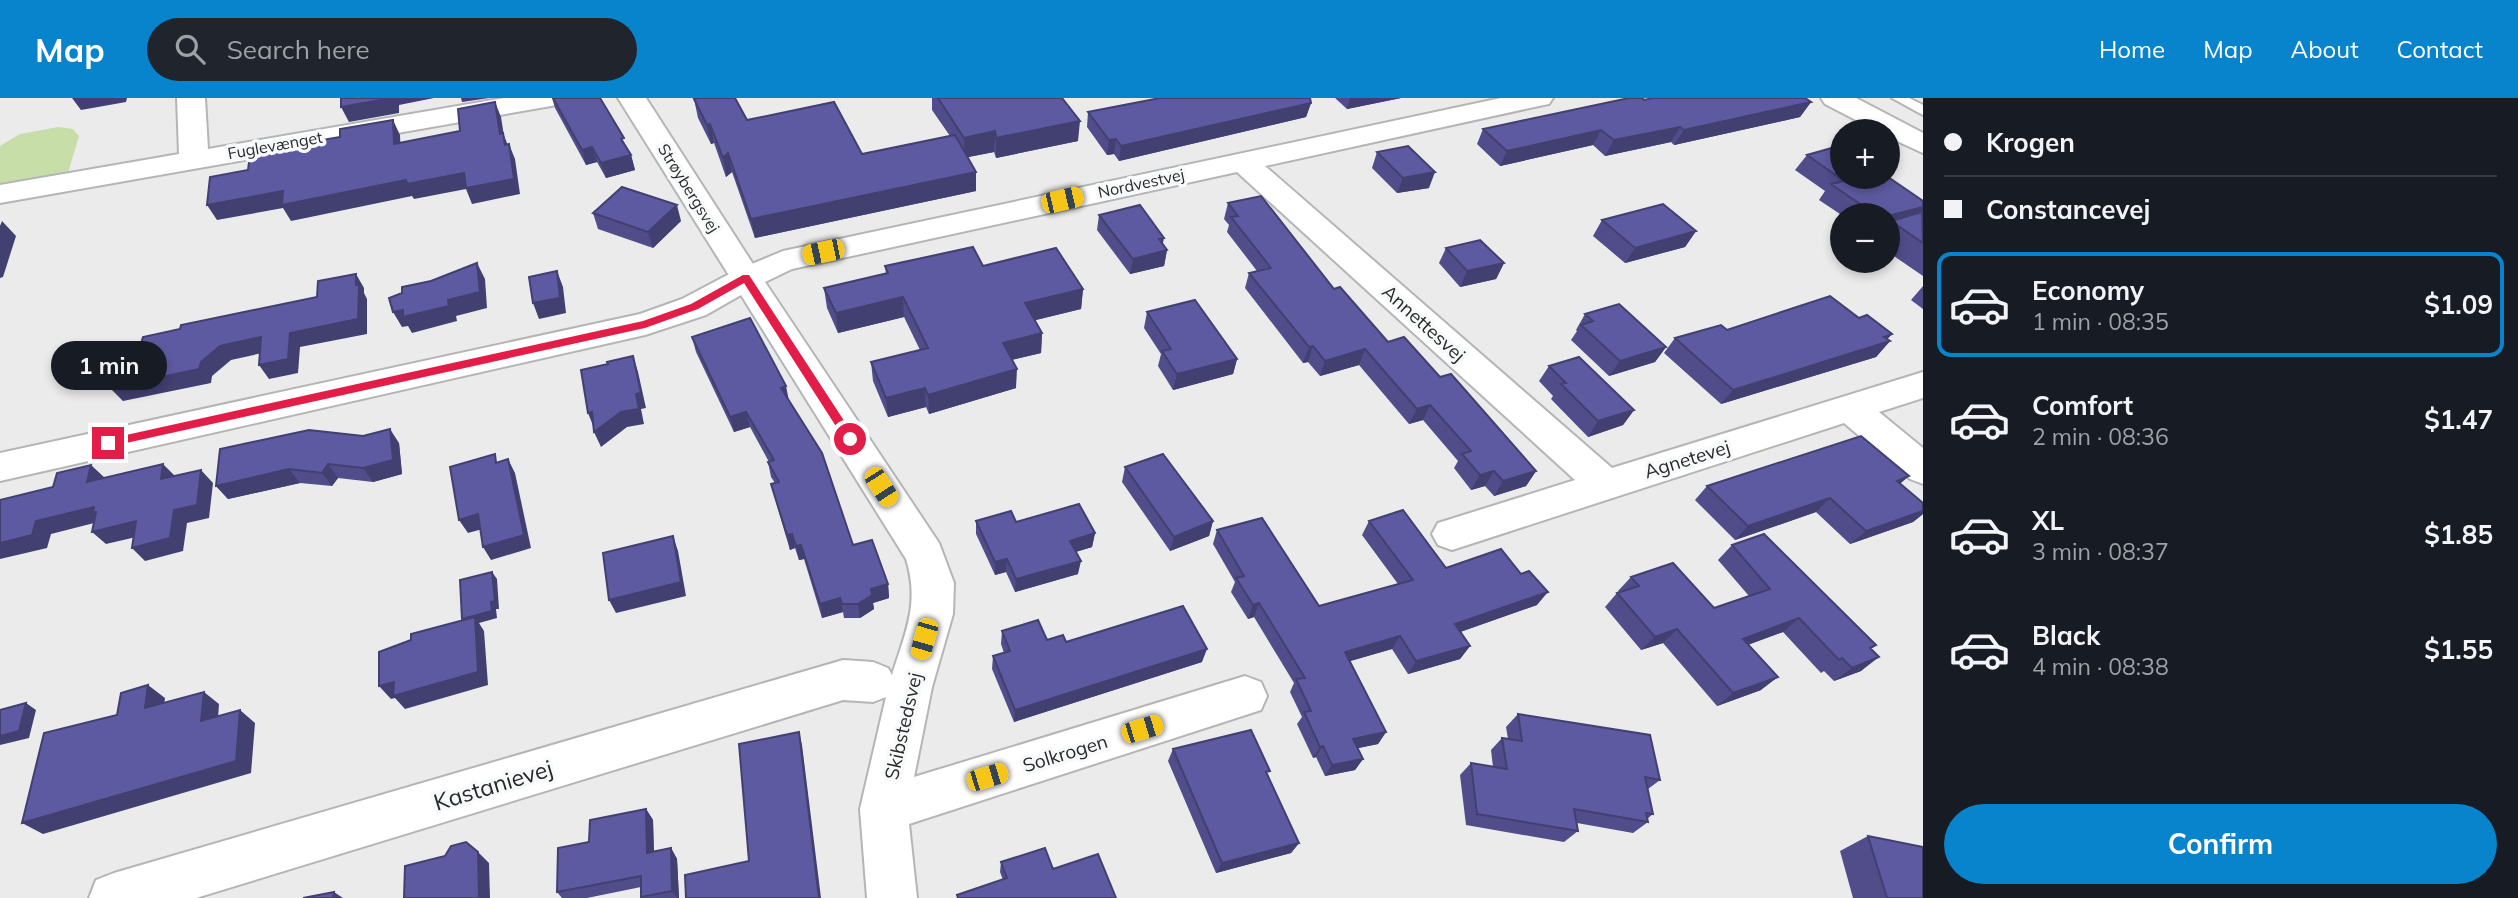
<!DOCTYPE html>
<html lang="en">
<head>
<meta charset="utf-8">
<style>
	body { margin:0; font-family:Mulish,sans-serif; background:#20242c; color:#f1f3f6; height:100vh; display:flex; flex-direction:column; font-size:26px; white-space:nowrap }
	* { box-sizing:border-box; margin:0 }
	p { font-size:23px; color:#9ea1a6 }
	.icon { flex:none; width:38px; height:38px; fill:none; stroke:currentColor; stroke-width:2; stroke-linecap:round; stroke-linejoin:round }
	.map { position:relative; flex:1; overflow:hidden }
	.details { display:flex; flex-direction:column; background:#171b24; width:595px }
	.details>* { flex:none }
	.top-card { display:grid; align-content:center; height:154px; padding:0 21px; background:#171b24 }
	.fabs { position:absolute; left:1830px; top:21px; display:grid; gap:14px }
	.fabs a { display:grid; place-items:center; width:70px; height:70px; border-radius:50%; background:#171b24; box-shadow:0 4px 10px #0003; font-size:35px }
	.end { position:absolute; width:32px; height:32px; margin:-16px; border:9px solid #e11d48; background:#fff; box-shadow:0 0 0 4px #fff }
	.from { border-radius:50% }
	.bubble { position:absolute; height:49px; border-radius:24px; background:#171b24; box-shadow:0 4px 10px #0003; font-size:23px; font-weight:700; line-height:49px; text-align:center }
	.car { position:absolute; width:21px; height:42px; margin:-21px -10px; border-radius:9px; box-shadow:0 0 5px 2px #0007; background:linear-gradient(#f5c518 24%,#345 0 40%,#f5c518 0 76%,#345 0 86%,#f5c518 0) }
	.top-card b { display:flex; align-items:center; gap:24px; height:66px; font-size:26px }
	.top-card b+b { border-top:2px solid #363941 }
	.top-card i { width:18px; height:18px; background:#f1f3f6 }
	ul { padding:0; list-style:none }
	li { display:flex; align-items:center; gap:21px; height:105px; margin:0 14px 10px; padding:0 7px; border:4px solid transparent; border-radius:14px }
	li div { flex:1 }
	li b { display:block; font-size:26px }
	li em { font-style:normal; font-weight:700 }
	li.active { border-color:#0884cc }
	li>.icon { width:63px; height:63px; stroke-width:1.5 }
	.button { display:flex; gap:14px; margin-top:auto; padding:14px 21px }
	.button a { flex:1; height:80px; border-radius:42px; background:#0884cc; color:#fff; font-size:28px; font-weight:700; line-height:80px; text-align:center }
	header { display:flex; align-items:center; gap:42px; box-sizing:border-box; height:98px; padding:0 35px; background:#0884cc; color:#fff }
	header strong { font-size:33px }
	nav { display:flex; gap:38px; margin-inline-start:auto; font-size:24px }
	.search { width:490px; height:63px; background:#20242c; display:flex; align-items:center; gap:18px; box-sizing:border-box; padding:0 24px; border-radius:38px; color:#9ea1a6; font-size:26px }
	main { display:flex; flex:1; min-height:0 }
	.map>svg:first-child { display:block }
</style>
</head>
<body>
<header>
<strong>Map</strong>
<div class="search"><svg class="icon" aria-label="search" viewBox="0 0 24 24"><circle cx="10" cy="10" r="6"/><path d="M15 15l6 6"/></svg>Search here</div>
<nav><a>Home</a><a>Map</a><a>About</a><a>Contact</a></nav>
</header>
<main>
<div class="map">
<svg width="1923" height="800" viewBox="0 0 1923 800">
	<rect width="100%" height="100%" fill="#ebebec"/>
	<!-- green -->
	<path fill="#c8dea8" d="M58 29 73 31 79 38 68 75 0 87V48L20 36Z"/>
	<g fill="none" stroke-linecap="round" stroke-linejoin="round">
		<defs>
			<path id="lane" d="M1892 0H1909L1923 7V17Z"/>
			<path id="street" d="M177 0H205L208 51 504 0H565L561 6 551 8 0 105V87L179 56Z
				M1501 0H1553L1549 6 1539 8 1265 68 1612 370 1923 274V300L1879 314 1923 350V386L1910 381 1844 325 1452 452 1438 447 1432 436 1438 425 1575 382 1237 74 792 171 765 184 939 445 954 485 953 516 932 589 914 679 1245 578 1261 584 1267 598 1261 612 909 726 917 800H867L860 711 886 599 873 604 843 602 196 800H89L96 782 114 775 843 562 873 564 888 570 892 577C905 535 920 506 906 461L741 197 706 217 645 237 0 383V355L640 216 682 201 735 173 783 153Z
				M1821 0H1856L1923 35V55L1888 39V33H1877L1825 6Z"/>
			<path id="secondary" d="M618 0H646L762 180 757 187 746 191 735 187Z"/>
		</defs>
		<!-- lane casing -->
		<use href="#lane" stroke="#b4b5b6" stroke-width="4"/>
		<!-- street casing -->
		<use href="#street" stroke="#b4b5b6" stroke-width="4"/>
		<!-- secondary casing -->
		<use href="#secondary" stroke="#b4b5b6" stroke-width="4"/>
		<!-- lane -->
		<use href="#lane" fill="#fff" fill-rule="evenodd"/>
		<!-- street -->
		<use href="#street" fill="#fff" fill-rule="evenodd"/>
		<!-- secondary -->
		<use href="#secondary" fill="#fff" fill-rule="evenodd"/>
	</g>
	<!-- wall -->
	<path fill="#514d8a" d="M552 0H600L631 57 635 72 606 80 597 64 586 67 555 10Z
		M932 0H1062L1078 43 996 60 994 54 967 59 976 93 755 140 732 74 726 79 714 45 711 46 698 20 694 1 747 22 862 56 950 38 932 12Z
		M1335 0H1401L1347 11Z
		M1644 2 1811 4 1800 19 1674 47 1671 44 1605 58 1593 47 1500 68 1477 46 1483 31Z
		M1311 5 1306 19 1119 63 1114 56 1107 57 1087 29 1088 14Z
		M1377 54 1429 90 1397 95 1372 70Z
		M1807 57 1923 103V178L1888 154V117H1843V118L1819 102 1825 93 1795 72Z
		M1228 105 1334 191 1388 244 1440 279 1536 373 1526 388 1494 398 1485 388 1471 392 1454 370 1458 363 1423 322 1409 326 1359 267 1320 278 1308 264 1303 265 1245 190 1249 175 1257 173 1227 134 1229 127 1224 121Z
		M593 115 681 123 653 150 598 131Z
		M1099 117 1163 146 1167 152 1164 168 1130 176 1097 132Z
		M1602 122 1696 133 1685 149 1625 165 1593 138Z
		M1446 150 1504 165 1496 181 1460 189 1439 165Z
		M885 168H983L1083 191 1081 211 1035 222 1042 235 1041 255 1012 262 1016 290 929 316 926 309 888 319 873 283 871 264 920 252 904 219 838 235 827 210 824 190 886 176Z
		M1923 188V211L1911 202Z
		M1147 214 1237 261 1233 276 1173 292 1158 268 1161 256 1144 230Z
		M1585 216 1666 249 1655 264 1609 278 1571 242 1577 233 1576 232Z
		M1859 220 1892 236 1887 241 1890 243 1876 259 1721 306 1664 255 1675 240 1727 232Z
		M692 239 789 302 853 447 888 486 889 500 873 505 874 511 860 520H844L843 514 822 520 804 461 799 462 795 450 790 452 775 401 771 386 775 385 771 379 768 364H769L750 329 734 334 696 254Z
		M1549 268 1634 312 1623 327 1588 339 1551 301 1553 298 1539 283Z
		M399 345 402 376 373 384 338 380 332 388 300 385 228 401 216 388Z
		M1125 369 1213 423 1209 438 1170 453 1122 384Z
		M1900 386 1923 405V416L1913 424 1850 446 1816 414 1735 442 1695 402 1707 388Z
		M976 423 1016 424 1095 435 1092 449 1076 454 1078 476 1015 494 1006 474 995 477 976 436Z
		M1369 423 1446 470 1537 507 1460 534 1470 548 1460 561 1408 576 1392 551 1349 563 1386 634 1378 646 1357 650 1363 661 1355 672 1325 678 1316 659 1313 660 1297 626 1302 619 1290 594 1294 585 1254 519 1248 521 1231 494 1235 484 1213 446 1217 432 1319 508 1398 486 1362 437Z
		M1732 447 1876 547 1871 551 1861 573 1834 583 1824 573 1821 575 1783 534 1748 547 1761 592 1717 608 1663 545 1641 552 1605 509 1617 495 1619 494 1618 493 1631 479 1714 510 1749 498 1718 462Z
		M1002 533 1047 542 1202 564 1014 624 992 571 993 558 1004 555 1001 546Z
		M1518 616 1660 682 1648 691 1653 716 1647 721 1648 724 1633 735 1577 725 1578 733 1564 744 1466 727 1460 677 1471 665 1493 669 1491 652 1502 640 1508 641 1506 629Z
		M1173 651 1268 677 1299 745 1291 755 1216 775 1168 663Z
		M646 711 653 722 654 753 671 750 677 761 679 800H641V789L587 800H562L557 794 589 744Z
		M1868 738 1923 800H1853L1840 753Z
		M1001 764 1053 771 1116 800H957V797L1003 782 1000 774Z"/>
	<!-- shaded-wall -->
	<path fill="#423f71" d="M72 0H127L126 4 81 12Z
		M392 0H434L399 7V15L349 24 341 9Z
		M461 0H489L462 4Z
		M1350 0H1401L1347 11Z
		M495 4 501 19 504 38 503 35 509 50 511 62 500 36Z
		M1811 4 1800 19 1674 47 1684 32Z
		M1311 5 1306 19 1119 63 1121 48Z
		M393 22 400 37 401 61 394 46Z
		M1080 23 1078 43 996 60V40Z
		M710 26 714 45 711 46 707 27Z
		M1680 29 1671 44 1605 58 1614 42Z
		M1601 32 1593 47 1500 68 1507 53Z
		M995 33 994 54 964 60V40Z
		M1116 41 1114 56 1107 57 1109 42Z
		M509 46 515 61 520 96 472 106 466 91 414 101 412 98 291 123 283 110 217 122 207 107Z
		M592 49 597 64 586 67 582 52Z
		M728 55 732 74 726 79 723 60Z
		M631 57 635 72 606 80 601 65Z
		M976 74V93L755 140 751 121Z
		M1435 74 1429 90 1397 95 1403 80Z
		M677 107 681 123 653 150 648 134Z
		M1923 109V113L1915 123H1891L1888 126V118Z
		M2 123 16 138 3 179 0 180V128Z
		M1696 133 1685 149 1625 165 1635 150Z
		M1164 140 1161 154 1167 152 1164 168 1130 176 1133 161 1159 141Z
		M477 165 485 181 487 210 456 218 457 223 412 235 408 228 402 229 393 214 448 202Z
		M1504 165 1496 181 1460 189 1467 173Z
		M557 173 563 189 566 215 539 221 533 205Z
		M356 176 364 190V195L367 201V236L300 249 298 275 269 281 259 267 290 235 356 187Z
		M1083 191 1081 211 1024 225 1025 205Z
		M903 199 904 219 838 235 836 215Z
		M1042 235 1041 255 1002 264 1003 245Z
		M1892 236 1883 246 1890 243 1876 259 1721 306 1733 292Z
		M261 239 271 253 231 262 212 278 211 285 123 303 110 290 201 264 220 248Z
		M1313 248 1308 264 1303 265 1309 249Z
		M1666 249 1655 264 1609 278 1620 263Z
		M1365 251 1359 267 1320 278 1325 263Z
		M633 258 638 274 646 310 641 311 644 326 627 329 601 349 594 334 636 296Z
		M1237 261 1233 276 1173 292 1177 276Z
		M1017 271 1016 290 929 316 928 297Z
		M786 288 789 303 781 290Z
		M925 290 926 309 888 319 886 300Z
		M1430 307 1423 322 1409 326 1417 311Z
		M1634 312 1623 327 1588 339 1598 323Z
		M592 314 594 330 588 315Z
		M746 314 750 329 734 334 730 319Z
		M390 331 399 345 402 376 373 384 363 370Z
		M508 361 515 375 531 450 491 462 483 449Z
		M163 366 176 379 161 381Z
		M328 366 338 380 332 388 322 375Z
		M91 367 105 380 87 384Z
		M289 371 300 385 228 401 216 388Z
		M201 372 213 385 209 420 187 425 183 453 145 463 132 450Z
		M1494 373 1485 388 1471 392 1480 377Z
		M1536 373 1526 388 1494 398 1503 383Z
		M1909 378 1893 392 1897 383Z
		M1830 400 1816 414 1735 442 1748 428Z
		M94 409 102 423 51 436 47 450 0 461V445L36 423Z
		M1923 413V416L1913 424 1850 446 1866 433Z
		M478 416 486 430 468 435 459 422Z
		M136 423 149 436 106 446 92 434Z
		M1213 423 1209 438 1170 453 1174 439Z
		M1095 435 1092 449 1068 456 1070 443Z
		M792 436 795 450 790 452 787 437Z
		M673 438 678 453 686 498 616 515 609 502Z
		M801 447 804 461 799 462 796 448Z
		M1007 461 1006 474 995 477V464Z
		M1081 463 1078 476 1015 494 1016 481Z
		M492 474 497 481 499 511H496L497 520 479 525 484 533 488 587 405 611 395 600 391 601 379 588 467 528 462 521 491 504Z
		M888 486 889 500 873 505 874 511 860 520 858 506 871 491Z
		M1548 494 1537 507 1446 539 1455 526Z
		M840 500 843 514 822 520 820 506Z
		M1259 505 1254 519 1248 521 1253 507Z
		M1799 520 1783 534 1727 554 1743 541Z
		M1677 531 1663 545 1641 552 1655 539Z
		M1400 538 1392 551 1337 567 1345 554Z
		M1470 548 1460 561 1408 576 1416 563Z
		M1207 551 1202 564 1014 624 1015 612Z
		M1879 559 1861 573 1834 583 1852 570Z
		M1778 579 1761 592 1717 608 1733 595Z
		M148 587 165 600 162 623 145 610Z
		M204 594 219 606 217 635 201 623Z
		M26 605 36 612 29 640 0 647V638Z
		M240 612 255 625 251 675 43 736 22 725Z
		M799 634 802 647 821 800H819Z
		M1386 634 1378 646 1345 653 1353 641Z
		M1323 648 1316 659 1313 660 1320 649Z
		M1363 661 1355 672 1325 678 1332 667Z
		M646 711 653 722 654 765 647 755Z
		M1299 745 1291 755 1216 775 1222 765Z
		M671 750 677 761 679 800H677L672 793Z
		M478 754 489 765 490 800H479Z
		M334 794 343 800H333Z"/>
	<!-- building -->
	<path fill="#5e5aa1" stroke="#423f71" stroke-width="2" d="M341 0H392L341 9Z
		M553 0H600L624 40 621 41 631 57 601 65 592 49 582 52Z
		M699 0H735L747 22 834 4 862 56 955 37 976 74 751 121 728 55 723 60 710 26 707 27 694 1Z
		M938 0H1062L1080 23 996 40 995 33 964 40Z
		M1160 0H1310L1311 5 1121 48 1116 41 1109 42 1088 14Z
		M1629 0H1642L1644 2 1653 0H1805L1811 4 1684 32 1680 29 1614 42 1601 32 1507 53 1483 31Z
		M495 4 500 36 503 35 505 47 509 46 514 81 466 90 464 75 407 86 406 82 282 107 283 93 207 107 210 79 248 72 250 57 322 44V42L340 39V31L393 22 394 46 460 33 458 11Z
		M1842 47 1843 79H1888L1923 103V109L1888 118 1876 117 1831 86 1844 83 1807 57Z
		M1408 48 1435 74 1403 80 1377 54Z
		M622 89 677 107 648 134 593 115Z
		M1261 98 1334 191 1340 189 1388 244 1404 239 1440 279 1451 276 1536 373 1503 383 1494 373 1480 377 1462 356 1471 353 1430 307 1417 311 1365 251 1325 263 1313 248 1309 249 1249 175 1271 170 1231 119 1238 118 1228 105Z
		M1663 106 1696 133 1635 150 1602 122Z
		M1140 107 1164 140 1159 141 1167 152 1133 161 1099 117Z
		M1922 114 1923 145 1891 123Z
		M1480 142 1504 165 1467 173 1446 150Z
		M973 149 983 168 1056 150 1083 191 1025 205 1042 235 1003 245 1017 271 928 297 925 290 886 300 871 264 928 250 903 199 836 215 824 190 888 175 885 168Z
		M477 165 480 194 448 202 449 208 403 219V212L393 214 389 200 402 195V189L431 183Z
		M557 173 560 200 533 205 529 179Z
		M356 176V187H359L358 221 290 235 288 261 259 267 261 239 220 248 201 264 199 271 110 290 118 254 140 249 143 239 180 231 181 227 317 199 318 183Z
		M1830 198 1859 220 1867 217 1892 236 1884 239 1890 243 1733 292 1675 240 1721 227 1727 232Z
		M1195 202 1237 261 1177 276 1162 253 1171 251 1147 214Z
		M1619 206 1666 249 1620 263 1581 227 1593 223 1585 216Z
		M750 220 786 288 781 290 822 355 853 447 872 442 888 486 871 491 872 497 858 506H842L840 500 820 506 801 447 796 448 792 436 787 437 771 386 779 384 768 364 774 362 746 314 730 319 692 239Z
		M633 258 641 295 636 296 639 311 621 314 594 334 592 314 588 315 581 272 608 266 607 264Z
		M1579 259 1634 312 1598 323 1561 286 1566 285 1549 268Z
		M390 331 393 362 363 370 328 366 322 375 289 371 216 388 220 351 309 332 363 338Z
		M1861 338 1909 378 1897 383 1923 405V413L1866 433 1830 400 1748 428 1707 388Z
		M495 356 496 365 508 361 524 437 483 449 478 416 459 422 450 369Z
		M1163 356 1213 423 1174 439 1125 369Z
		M163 366 161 381 201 372 197 407 174 412 170 440 132 450 136 423 92 434 96 414H93L94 409 36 423 32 437 0 445V402L53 389 57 375 91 367 87 384Z
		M1079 406 1095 435 1070 443 1081 463 1016 481 1007 461 995 464 976 423 1011 413 1016 424Z
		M1403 412 1446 470 1501 451 1521 476 1529 473 1548 494 1455 526 1470 548 1416 563 1400 538 1345 554 1386 634 1353 641 1363 661 1332 667 1323 648 1320 649 1304 614 1311 613 1296 581 1305 580 1259 505 1253 507 1236 480 1244 478 1217 432 1262 420 1319 508 1413 482 1369 423Z
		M1764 436 1876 547 1870 550 1879 559 1852 570 1842 560 1839 562 1799 520 1743 541 1778 579 1733 595 1677 531 1655 539 1617 495 1639 488 1631 479 1673 465 1714 510 1770 491 1732 447Z
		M673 438 681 484 609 502 603 455Z
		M492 474 495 503 491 504 492 513 462 521 460 482Z
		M1183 508 1207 551 1015 612 993 558 1010 553 1002 533 1038 522 1047 542 1063 537 1066 544Z
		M475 519 478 574 393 598 394 584 379 588V554L411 542V536Z
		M148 587 145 610 204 594 201 623 240 612 236 663 22 725 44 635 117 617 121 595Z
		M26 605 19 633 0 638V612Z
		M1518 616 1650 637 1660 682 1645 679 1653 716 1646 715 1648 724 1574 711 1578 733 1477 716 1471 665 1507 671 1502 640 1522 643Z
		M1251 632 1270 673 1266 674 1299 745 1222 765 1173 651Z
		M799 634 819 800H686L685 777 749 763 739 646Z
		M646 711 647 755 671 750 672 793 641 799V778L557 794 558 750 589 744 590 722Z
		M1868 738 1923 749V800H1887Z
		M466 744 478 754 479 800H404L405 768 445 758 451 748Z
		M1045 750 1053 771 1098 756 1116 800H958L957 797 1007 780 1001 764Z
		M334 794 333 800H303Z"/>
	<!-- route -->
	<path fill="#e11d48" d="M743 177H749L854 338V344H846L744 185 698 211 645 230 108 349 102 345 108 341 643 223 691 206Z"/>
	<g text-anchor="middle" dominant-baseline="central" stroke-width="7" stroke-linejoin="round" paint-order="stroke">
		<!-- far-street labels -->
		<g font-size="16" fill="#272828" stroke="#f8f9fa">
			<text transform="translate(275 47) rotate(-10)">Fuglevænget</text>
			<text transform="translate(1141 85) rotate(-12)">Nordvestvej</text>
			<text transform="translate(689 90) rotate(58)">Strøybergsvej</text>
		</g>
		<!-- street labels -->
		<g font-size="19" fill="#272828" stroke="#f8f9fa">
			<text transform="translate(1424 225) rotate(42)">Annettesvej</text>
			<text transform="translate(1687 361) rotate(-17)">Agnetevej</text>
			<text transform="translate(903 628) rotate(-77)">Skibstedsvej</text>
			<text transform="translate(1065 655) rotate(-17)">Solkrogen</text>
		</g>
		<!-- near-street labels -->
		<g font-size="23" fill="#272828" stroke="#f8f9fa">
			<text transform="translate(493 687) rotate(-17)">Kastanievej</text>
		</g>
	</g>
</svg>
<div class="fabs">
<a>+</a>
<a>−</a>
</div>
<i class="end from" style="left:850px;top:341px"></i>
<i class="end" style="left:108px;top:345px"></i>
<div class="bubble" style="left:51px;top:243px;width:116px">1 min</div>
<i class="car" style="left:1062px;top:102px;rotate:77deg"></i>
<i class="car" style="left:823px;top:154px;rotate:258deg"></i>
<i class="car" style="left:881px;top:389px;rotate:147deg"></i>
<i class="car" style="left:924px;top:541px;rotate:196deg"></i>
<i class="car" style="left:1142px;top:631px;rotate:73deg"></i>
<i class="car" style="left:987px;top:679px;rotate:73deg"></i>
</div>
<section class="details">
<div class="top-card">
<b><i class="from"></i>Krogen</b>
<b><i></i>Constancevej</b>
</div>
<ul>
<li class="active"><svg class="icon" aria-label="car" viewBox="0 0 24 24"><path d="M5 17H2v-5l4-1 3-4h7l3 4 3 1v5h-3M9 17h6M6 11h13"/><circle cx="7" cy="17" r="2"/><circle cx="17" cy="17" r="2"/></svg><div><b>Economy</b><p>1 min · 08:35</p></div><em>$1.09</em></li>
<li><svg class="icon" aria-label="car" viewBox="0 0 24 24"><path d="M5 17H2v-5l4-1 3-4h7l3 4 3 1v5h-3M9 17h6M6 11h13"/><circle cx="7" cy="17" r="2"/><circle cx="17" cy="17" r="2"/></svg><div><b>Comfort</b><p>2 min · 08:36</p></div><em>$1.47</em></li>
<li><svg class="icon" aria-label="car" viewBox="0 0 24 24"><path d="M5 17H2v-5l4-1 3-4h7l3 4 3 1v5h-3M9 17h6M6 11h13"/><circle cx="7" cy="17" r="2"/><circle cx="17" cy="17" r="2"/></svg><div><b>XL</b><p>3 min · 08:37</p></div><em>$1.85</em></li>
<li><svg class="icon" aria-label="car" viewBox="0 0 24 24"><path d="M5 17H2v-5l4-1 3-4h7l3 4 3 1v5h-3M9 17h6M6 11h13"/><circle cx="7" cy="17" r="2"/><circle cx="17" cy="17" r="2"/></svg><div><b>Black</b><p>4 min · 08:38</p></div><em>$1.55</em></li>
</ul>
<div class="button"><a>Confirm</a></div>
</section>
</main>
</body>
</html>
